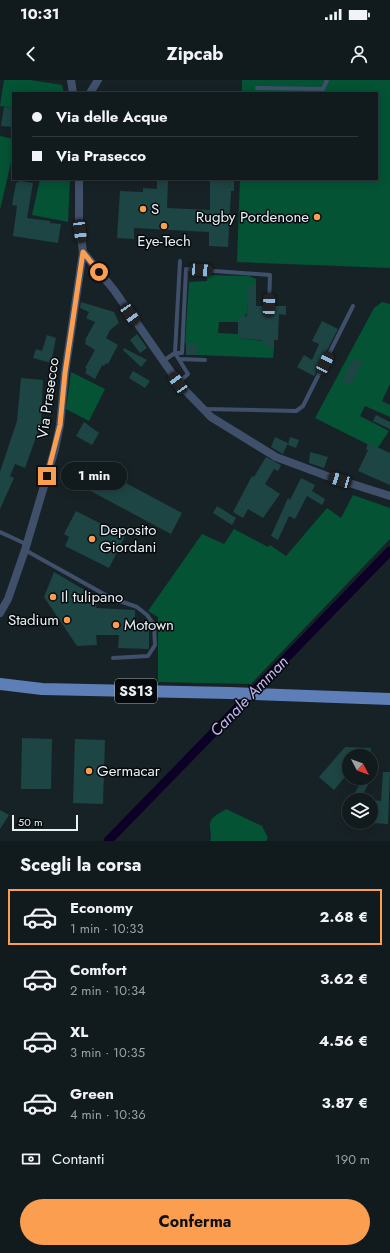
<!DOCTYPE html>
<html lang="it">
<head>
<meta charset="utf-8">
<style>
	body { margin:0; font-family:Jost,sans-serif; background:#1a2326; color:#f1f3f6; height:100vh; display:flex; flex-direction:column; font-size:15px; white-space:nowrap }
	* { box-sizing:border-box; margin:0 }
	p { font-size:13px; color:#9ca1a4 }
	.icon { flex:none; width:22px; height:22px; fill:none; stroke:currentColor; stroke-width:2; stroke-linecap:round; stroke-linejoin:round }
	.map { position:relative; height:761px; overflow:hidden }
	.sheet { display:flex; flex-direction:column; background:#111a1d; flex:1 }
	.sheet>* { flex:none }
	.banner { position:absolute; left:12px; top:12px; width:366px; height:88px; border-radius:0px; box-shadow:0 2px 10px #0003,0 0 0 1px #30383b; display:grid; align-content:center; height:88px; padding:0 20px; background:#111a1d }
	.needle { width:26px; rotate:131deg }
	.buttons { position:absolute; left:342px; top:669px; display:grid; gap:8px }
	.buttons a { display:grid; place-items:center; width:36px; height:36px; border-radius:50%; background:#111a1d; box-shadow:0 2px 10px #0003,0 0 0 1px #30383b; font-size:20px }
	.scale { position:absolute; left:12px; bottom:10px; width:66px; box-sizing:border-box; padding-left:4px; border:2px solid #e9f0f4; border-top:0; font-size:11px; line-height:14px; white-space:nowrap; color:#e9f0f4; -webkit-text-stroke:3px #060a0d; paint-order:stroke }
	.end { position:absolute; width:18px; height:18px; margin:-9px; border:5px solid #fb9e50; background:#111; box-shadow:0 0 0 2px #111 }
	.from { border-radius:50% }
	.bubble { position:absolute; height:28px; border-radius:14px; background:#111a1d; box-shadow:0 2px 10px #0003,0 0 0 1px #30383b; font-size:13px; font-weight:700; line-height:28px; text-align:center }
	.car { position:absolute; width:12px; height:24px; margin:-12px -6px; border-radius:5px; box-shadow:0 0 3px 1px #0007; background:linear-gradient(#222 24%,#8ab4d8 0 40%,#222 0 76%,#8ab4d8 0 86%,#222 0) }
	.banner b { display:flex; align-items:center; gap:14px; height:38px; font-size:15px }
	.banner b+b { border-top:1px solid #30383b }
	.banner i { width:10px; height:10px; background:#f1f3f6 }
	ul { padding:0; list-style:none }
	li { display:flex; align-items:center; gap:12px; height:56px; margin:0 8px 6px; padding:0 12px; border:2px solid transparent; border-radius:0px }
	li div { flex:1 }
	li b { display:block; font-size:15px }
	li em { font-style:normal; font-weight:700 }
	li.on { border-color:#fb9e50 }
	li>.icon { width:36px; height:36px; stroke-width:1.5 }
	h2 { padding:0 20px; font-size:18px; line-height:48px }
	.pay { display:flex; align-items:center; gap:10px; height:44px; padding:0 20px; font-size:15px }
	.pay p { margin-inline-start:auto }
	.cta { display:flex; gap:8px; margin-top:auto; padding:8px 20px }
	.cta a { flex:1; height:46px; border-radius:24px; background:#fb9e50; color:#111; font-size:16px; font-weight:700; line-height:46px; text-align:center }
	.status { display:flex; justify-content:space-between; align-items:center; height:28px; padding:0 20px; background:#111a1d; direction:ltr }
	.status svg { height:11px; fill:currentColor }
	header { display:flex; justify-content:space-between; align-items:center; height:52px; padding:0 20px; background:#111a1d; font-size:18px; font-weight:700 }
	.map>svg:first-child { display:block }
</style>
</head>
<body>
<div class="status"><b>10:31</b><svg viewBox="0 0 49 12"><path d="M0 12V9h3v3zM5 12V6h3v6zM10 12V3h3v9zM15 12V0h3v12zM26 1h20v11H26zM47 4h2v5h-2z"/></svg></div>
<header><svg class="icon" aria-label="back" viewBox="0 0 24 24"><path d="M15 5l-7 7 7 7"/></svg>Zipcab<svg class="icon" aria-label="person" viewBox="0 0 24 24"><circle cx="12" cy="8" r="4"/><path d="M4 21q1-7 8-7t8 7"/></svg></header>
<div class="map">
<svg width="390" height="761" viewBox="0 0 390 761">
	<rect width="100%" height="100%" fill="#172227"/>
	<!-- green -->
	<path fill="#045335" d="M4 0H30L62 5 64 13H13V28L0 26Z
		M242 0H390V188L237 182 240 99H377V13H242Z
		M0 56 13 59V74L0 130Z
		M40 99H70L68 142 32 135Z
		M207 195 249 196 256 199V205H249L247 233 244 237H238V242H219L218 253 238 254V258L261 261V258H266V267H274L273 278 197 275V263H185L189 202 207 201Z
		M382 222 390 224V304L382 321 390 325V337L365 326 360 336 389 351 377 369 315 338 374 228Z
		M71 292 105 309 89 341 66 329Z
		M353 415 390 428V459L251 604 158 602V537L148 531 202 454 224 464 234 449 268 467 270 465 286 476 327 428 341 438Z
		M226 729 262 746 268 758 266 761H210C213 754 207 746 212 739 215 735 222 732 226 729Z"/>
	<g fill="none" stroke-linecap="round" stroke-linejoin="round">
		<!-- canal -->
		<path stroke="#0d0026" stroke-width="9" d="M108 761 390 471"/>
	</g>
	<!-- building -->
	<path fill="#1d4544" d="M4 27 13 28V47L1 46Z
		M157 99 168 100 167 128 210 130V99H234V111H231L228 167 209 166V152L134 148V159L117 158 120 111 143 112V108L157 109Z
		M20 101 33 103 27 138 50 141V143L61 144 58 163 13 156 17 126 12 125 16 103Z
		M248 205H256V226H266L269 228 272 226H286V235L279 234 278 260H274V267H266V261L238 258V237L247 236Z
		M81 222 114 232 119 243 110 250 106 258 118 265 108 284 106 283 104 286 102 285 95 299 85 293 87 289 85 288 95 270 85 264 86 261 85 260 95 242 86 238 89 232 80 228Z
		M322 241 338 249 314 296 297 287 304 275 312 280 319 264 312 261Z
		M137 254 147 268 140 273 130 260Z
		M47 255 56 258 51 283 33 278 36 269 42 271Z
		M186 263H197V275H186Z
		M124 268 147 280 141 287 123 270Z
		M357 278 363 281 351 305 342 301 352 280 355 281Z
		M133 291 150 301 145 308 129 298Z
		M21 298 43 300 41 343 25 388 15 384 10 396 14 398 0 429V392L17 341Z
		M376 335 390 342V349L373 341Z
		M84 342 99 353 92 365 76 356Z
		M275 357 288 363 283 374 271 367Z
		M290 357 299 360 296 368 288 365Z
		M368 363 390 373V405L358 391 368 370 366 369Z
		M310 372 328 377 324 388 309 383Z
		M266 377 281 385 278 391 274 389 265 404 280 414 263 438 248 429 243 438 233 432 252 396 254 397Z
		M94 386 182 433 171 454 83 407Z
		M301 398 315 405 312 411 325 419 322 425 307 416 295 439 289 436 278 460 271 456 288 418 290 420Z
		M217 426 236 438 232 445 213 433Z
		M76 431 125 456 109 488 65 466 69 457 64 454Z
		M54 492 93 515 97 519 96 528 135 530V546L149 547V569L118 568 119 555H96L97 565 77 566 44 517Z
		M22 658 52 659 51 709H21Z
		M75 659 105 660 103 724 73 723Z
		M345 667 371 668 370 676H349V692L334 710 319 697Z
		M383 692H390L388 744 372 743 374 720 381 721Z
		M363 698 370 701 360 720H351Z
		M0 730 9 735 0 749Z"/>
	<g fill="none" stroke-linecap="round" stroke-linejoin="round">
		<!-- service -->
		<path stroke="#40506b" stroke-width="4" d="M257 8 323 9 327 0
			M179 279 205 280
			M163 281 175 273H182L186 189 270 195 269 225
			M178 303 188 294 175 273 180 181
			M205 329 296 331 303 326 353 226
			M0 452 26 464
			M25 470 111 518 137 527 147 535 154 545 155 565 148 576 113 578"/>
		<!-- minor -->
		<path stroke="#40506b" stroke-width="8" d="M71 0 73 13
			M90 13 98 0
			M83 172 114 210 180 305 211 337 276 377 327 396 390 416
			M0 533 8 519 25 470 55 369 60 345 65 293 83 172 79 140V99"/>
		<!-- primary -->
		<path stroke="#5e7eb7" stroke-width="12" d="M0 604 42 609 230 613 390 619"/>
	</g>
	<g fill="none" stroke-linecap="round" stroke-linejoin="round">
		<!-- route -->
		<path stroke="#fb9e50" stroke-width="5" d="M47 396 60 345 65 293 83 172 99 192"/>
	</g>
	<!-- markers -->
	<g fill="#fb9e50" stroke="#060a0d" stroke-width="1.5">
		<circle cx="143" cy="129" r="4"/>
		<circle cx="317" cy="137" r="4"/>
		<circle cx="164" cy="146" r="4"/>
		<circle cx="92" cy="459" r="4"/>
		<circle cx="53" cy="517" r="4"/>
		<circle cx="67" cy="540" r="4"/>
		<circle cx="116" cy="545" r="4"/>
		<circle cx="89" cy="691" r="4"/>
	</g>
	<g text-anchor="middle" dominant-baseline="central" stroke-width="3" stroke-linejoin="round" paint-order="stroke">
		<!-- shield labels -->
		<rect fill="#060a0d" stroke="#a5abaf" stroke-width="1" x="115" y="599" width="42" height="24" rx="3"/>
		<g font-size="14" font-weight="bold" fill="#e9f0f4">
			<text x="136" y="611">SS13</text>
		</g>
		<!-- poi labels -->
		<g font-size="15" fill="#e9f0f4" stroke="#060a0d" text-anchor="start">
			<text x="151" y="129">S</text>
			<text x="309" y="137" text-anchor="end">Rugby Pordenone</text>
			<text x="164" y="161" text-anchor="middle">Eye-Tech</text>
			<text x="100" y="450">Deposito<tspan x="100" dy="17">Giordani</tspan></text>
			<text x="61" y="517">Il tulipano</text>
			<text x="59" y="540" text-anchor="end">Stadium</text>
			<text x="124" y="545">Motown</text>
			<text x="97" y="691">Germacar</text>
		</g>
		<!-- street labels -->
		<g font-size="15" fill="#e9f0f4" stroke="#060a0d">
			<text transform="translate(48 318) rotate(-82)">Via Prasecco</text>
		</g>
		<!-- water labels -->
		<g font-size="16" font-style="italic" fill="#c3b5f1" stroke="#060a0d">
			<text transform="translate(249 616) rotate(-46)">Canale Amman</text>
		</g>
	</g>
</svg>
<div class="buttons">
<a><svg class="needle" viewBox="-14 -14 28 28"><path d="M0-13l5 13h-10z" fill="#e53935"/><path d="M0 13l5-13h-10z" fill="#9ca1a4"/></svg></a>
<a><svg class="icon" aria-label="layers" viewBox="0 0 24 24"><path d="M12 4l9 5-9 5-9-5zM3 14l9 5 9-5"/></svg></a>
</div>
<div class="scale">50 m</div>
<i class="end from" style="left:99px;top:192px"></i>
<i class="end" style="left:47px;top:396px"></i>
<div class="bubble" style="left:61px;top:382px;width:66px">1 min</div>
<i class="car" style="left:80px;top:151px;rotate:173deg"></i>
<i class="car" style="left:201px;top:190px;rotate:94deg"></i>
<i class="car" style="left:269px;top:225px;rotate:2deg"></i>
<i class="car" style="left:130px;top:234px;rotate:145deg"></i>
<i class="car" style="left:325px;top:283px;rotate:26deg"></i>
<i class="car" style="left:178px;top:303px;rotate:325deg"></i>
<i class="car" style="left:340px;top:400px;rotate:287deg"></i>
<div class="banner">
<b><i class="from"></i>Via delle Acque</b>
<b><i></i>Via Prasecco</b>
</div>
</div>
<section class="sheet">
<h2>Scegli la corsa</h2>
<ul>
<li class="on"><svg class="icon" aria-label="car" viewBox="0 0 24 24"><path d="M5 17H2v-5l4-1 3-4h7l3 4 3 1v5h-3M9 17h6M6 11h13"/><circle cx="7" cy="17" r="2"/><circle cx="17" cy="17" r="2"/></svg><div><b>Economy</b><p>1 min · 10:33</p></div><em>2.68 €</em></li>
<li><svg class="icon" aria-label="car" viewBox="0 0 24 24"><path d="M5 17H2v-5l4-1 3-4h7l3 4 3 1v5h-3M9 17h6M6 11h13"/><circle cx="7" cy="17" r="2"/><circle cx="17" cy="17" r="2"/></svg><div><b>Comfort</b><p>2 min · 10:34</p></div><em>3.62 €</em></li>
<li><svg class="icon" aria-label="car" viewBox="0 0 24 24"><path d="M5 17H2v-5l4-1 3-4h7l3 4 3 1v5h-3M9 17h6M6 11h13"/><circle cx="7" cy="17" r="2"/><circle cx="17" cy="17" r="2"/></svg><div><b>XL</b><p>3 min · 10:35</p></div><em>4.56 €</em></li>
<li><svg class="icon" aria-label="car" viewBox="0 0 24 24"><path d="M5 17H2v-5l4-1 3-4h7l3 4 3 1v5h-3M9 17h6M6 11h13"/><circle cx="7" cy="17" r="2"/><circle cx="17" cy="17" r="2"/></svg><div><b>Green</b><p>4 min · 10:36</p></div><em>3.87 €</em></li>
</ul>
<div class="pay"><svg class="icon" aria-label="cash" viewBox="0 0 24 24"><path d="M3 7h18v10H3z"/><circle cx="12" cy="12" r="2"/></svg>Contanti<p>190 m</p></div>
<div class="cta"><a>Conferma</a></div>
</section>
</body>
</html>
